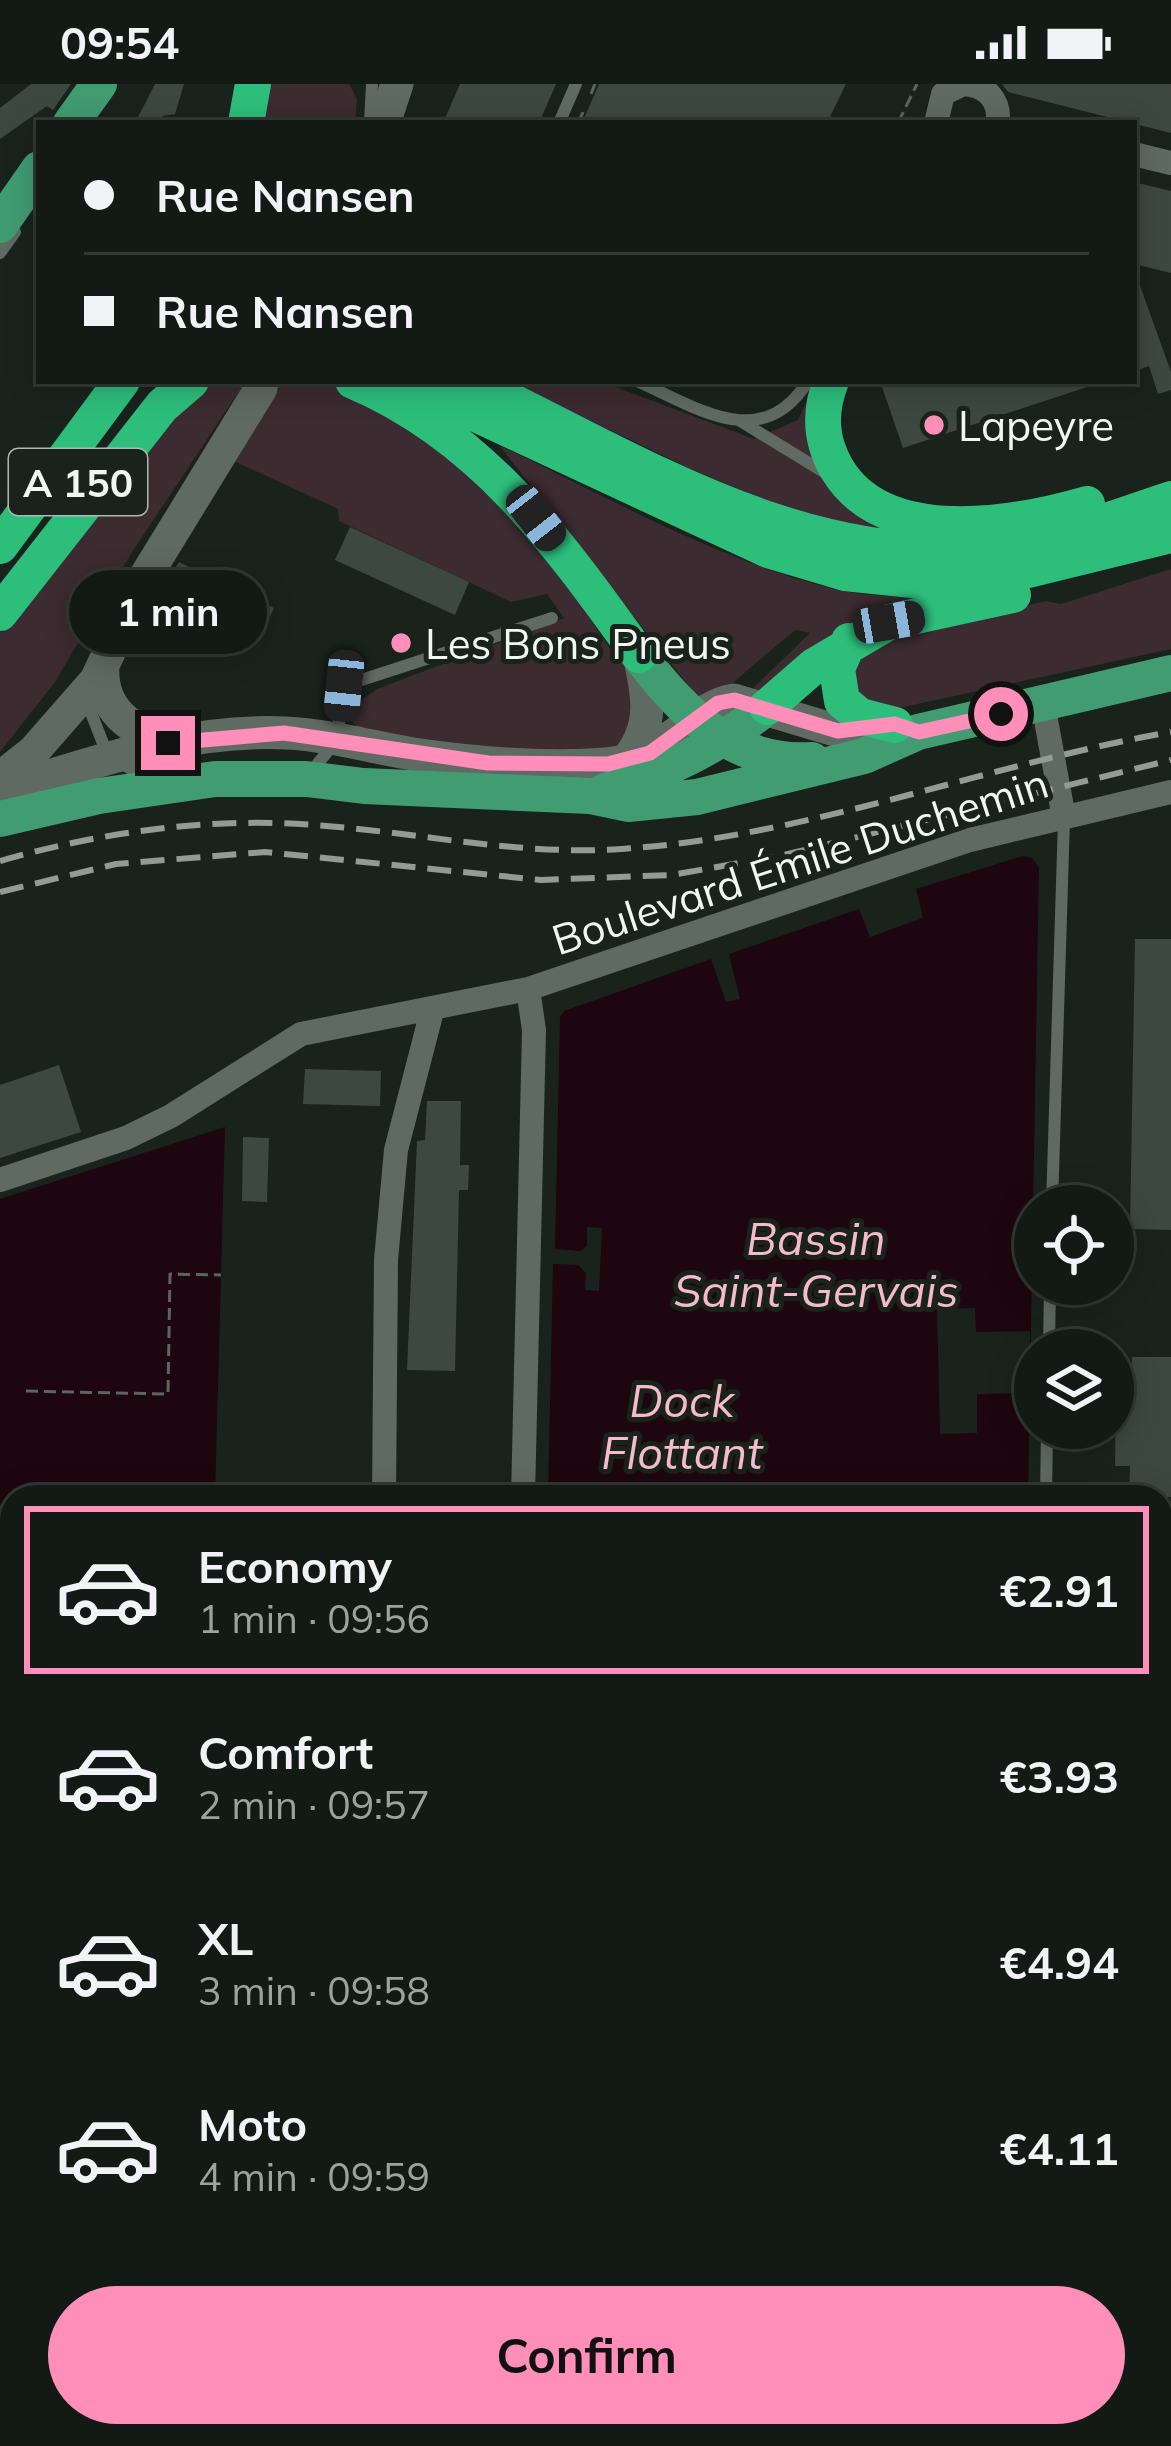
<!DOCTYPE html>
<html lang="en">
<head>
<meta charset="utf-8">
<style>
	body { margin:0; font-family:Mulish,sans-serif; background:#202722; color:#f1f3f6; height:100vh; display:flex; flex-direction:column; font-size:45px; white-space:nowrap }
	* { box-sizing:border-box; margin:0 }
	p { font-size:39px; color:#9da1a0 }
	.icon { flex:none; width:66px; height:66px; fill:none; stroke:currentColor; stroke-width:2; stroke-linecap:round; stroke-linejoin:round }
	.map { position:relative; flex:1; overflow:hidden }
	.panel { position:absolute; left:0px; top:1401px; width:1173px; height:963px; display:flex; flex-direction:column; background:#131a15; border-radius:36px 36px 0 0; box-shadow:0 6px 30px #0003,0 0 0 3px #323834 }
	.panel>* { flex:none }
	.guide { position:absolute; left:36px; top:36px; width:1101px; height:264px; border-radius:0px; box-shadow:0 6px 30px #0003,0 0 0 3px #323834; display:grid; align-content:center; height:264px; padding:0 48px; background:#131a15 }
	.fabs { position:absolute; left:1014px; top:1101px; display:grid; gap:24px }
	.fabs a { display:grid; place-items:center; width:120px; height:120px; border-radius:50%; background:#131a15; box-shadow:0 6px 30px #0003,0 0 0 3px #323834; font-size:60px }
	.end { position:absolute; width:54px; height:54px; margin:-27px; border:15px solid #ff8eb9; background:#111; box-shadow:0 0 0 6px #111 }
	.from { border-radius:50% }
	.bubble { position:absolute; height:84px; border-radius:42px; background:#131a15; box-shadow:0 6px 30px #0003,0 0 0 3px #323834; font-size:39px; font-weight:700; line-height:84px; text-align:center }
	.car { position:absolute; width:36px; height:72px; margin:-36px -18px; border-radius:15px; box-shadow:0 0 9px 3px #0007; background:linear-gradient(#222 24%,#8ab4d8 0 40%,#222 0 76%,#8ab4d8 0 86%,#222 0) }
	.guide b { display:flex; align-items:center; gap:42px; height:114px; font-size:45px }
	.guide b+b { border-top:3px solid #323834 }
	.guide i { width:30px; height:30px; background:#f1f3f6 }
	ul { padding:21px 0 0; list-style:none }
	li { display:flex; align-items:center; gap:36px; height:168px; margin:0 24px 18px; padding:0 24px; border:6px solid transparent; border-radius:0px }
	li div { flex:1 }
	li b { display:block; font-size:45px }
	li em { font-style:normal; font-weight:700 }
	li.selected { border-color:#ff8eb9 }
	li>.icon { width:108px; height:108px; stroke-width:1.5 }
	.action { display:flex; gap:24px; margin-top:auto; padding:24px 48px }
	.action a { flex:1; height:138px; border-radius:72px; background:#ff8eb9; color:#111; font-size:48px; font-weight:700; line-height:138px; text-align:center }
	.status { display:flex; justify-content:space-between; align-items:center; height:84px; padding:0 60px; background:#131a15; direction:ltr }
	.status svg { height:33px; fill:currentColor }
	.map>svg:first-child { display:block }
</style>
</head>
<body>
<div class="status"><b>09:54</b><svg viewBox="0 0 49 12"><path d="M0 12V9h3v3zM5 12V6h3v6zM10 12V3h3v9zM15 12V0h3v12zM26 1h20v11H26zM47 4h2v5h-2z"/></svg></div>
<div class="map">
<svg width="1171" height="2362" viewBox="0 0 1171 2362">
	<rect width="100%" height="100%" fill="#19231c"/>
	<!-- green -->
	<path fill="#3c2b31" d="M267 0H349L357 15 355 39H260Z
		M210 297H246L132 468 55 598 0 668V548L173 327Z
		M275 297H327L376 320 483 394 555 483 611 566 636 592 641 621 624 658 599 674 368 652 351 637 357 619 377 605 564 534 547 510 511 518 339 437 338 425 234 377Z
		M508 297H600L754 355 798 336 807 316 818 365 920 453 806 433 693 386Z
		M499 361C607 413 717 476 834 505 866 513 903 512 936 515L762 611 750 607 810 549 795 546 729 602 699 615Z
		M1171 485V565L885 627 868 623 851 601 855 576 872 558 1046 517 1061 520Z"/>
	<!-- water -->
	<path fill="#1d060f" d="M1023 772 1032 774 1039 783 1028 1413H548L553 1180 578 1181 586 1189 585 1206 599 1207 602 1144 587 1143V1162L580 1167 555 1165 560 933 564 927 711 875 726 918 740 915 729 870 859 825 870 853 923 834 916 805Z
		M225 1043 215 1413H12V2352H1086L1088 2362H0V1115Z"/>
	<!-- pier -->
	<path fill="#19231c" d="M975 1224 976 1248 1030 1247 1031 1309 977 1310V1349L940 1350 937 1225Z"/>
	<!-- building -->
	<path fill="#3d4841" d="M31 0H71L53 26 47 22 0 55V24Z
		M155 0H184L175 30 163 32 158 39H135Z
		M460 0H556L539 39H443Z
		M599 0H846L827 39H582Z
		M1002 0H1171V49L1008 8Z
		M1134 98 1171 107V189L1134 180Z
		M1134 185 1171 288V306L1158 310 1149 282 1134 287Z
		M880 297H1096V300L903 364Z
		M350 443 469 498 455 531 335 476Z
		M179 478 274 524 260 552 181 515 158 567 142 560 162 506Z
		M1135 855H1171V1146L1130 1145Z
		M59 981 81 1048 0 1074V1001Z
		M305 985 381 987 380 1022 303 1020Z
		M427 1017H461L460 1081H469L468 1106H459L455 1287 407 1286 417 1057 425 1056Z
		M243 1053 269 1054 267 1118 242 1117Z
		M1132 1273H1171V1413H1129L1130 1382H1115L1116 1304 1131 1303Z"/>
	<g fill="none" stroke-linecap="round" stroke-linejoin="round">
		<!-- path -->
		<path stroke="#5c655e" stroke-width="3" stroke-dasharray="12 6" stroke-linecap="butt" d="M591 10 595 0
			M578 39 585 24
			M898 39 917 0
			M734 297H758
			M26 1307 168 1310 170 1190 221 1191"/>
		<!-- lane -->
		<path stroke="#5e6a62" stroke-width="12" d="M370 39 372 0
			M559 39 576 0
			M0 169 15 148
			M637 297C698 324 762 370 808 297
			M742 338 827 390
			M86 616 108 672 147 694
			M310 689 337 656 343 602 552 534
			M1052 1122 1064 735
			M1049 1266 1050 1200
			M1046 1413 1047 1344
			M1161 1511H1171
			M1107 2352 1108 2362"/>
		<!-- street -->
		<path stroke="#5e6a62" stroke-width="24" d="M936 39 943 10 963 0C986 1 1000 15 998 39
			M1134 70 1171 79
			M1043 620 1064 734
			M0 1096 126 1054 171 1032 301 950 528 905 970 756 1171 708
			M384 1413 386 1176 396 1066 432 927
			M523 1413 534 946 528 905"/>
		<!-- secondary -->
		<path stroke="#5e6a62" stroke-width="33" d="M384 39 397 0
			M103 582C100 626 131 646 168 659
			M626 677C655 643 648 610 639 571
			M0 694 33 668 96 596 142 498 261 304
			M0 707C94 679 186 644 286 649 329 651 371 663 413 670 476 679 542 685 606 680 669 674 692 622 734 616L838 647 894 641"/>
		<!-- primary -->
		<path stroke="#419c72" stroke-width="36" d="M71 39 99 0
			M0 141 39 85
			M639 571C683 629 733 681 812 676
			M605 707C666 687 716 664 767 623
			M0 735 99 712 215 695H306L364 702 590 712 628 720 697 713 864 672 918 648 1171 589"/>
		<!-- highway -->
		<path stroke="#2dbe7c" stroke-width="36" d="M246 39 253 0
			M353 297C483 352 559 460 639 571
			M405 297 768 466 845 489 941 499 991 495 1171 451
			M471 297C639 378 810 490 1004 463 1061 455 1116 433 1171 415
			M831 297C819 328 820 356 837 385 884 464 1014 441 1087 420
			M0 462 122 297
			M0 529 162 322 191 297
			M849 557 837 585 842 617 860 632 895 641
			M767 623 814 582 889 538 1013 511"/>
		<!-- rail -->
		<path stroke="#939b95" stroke-width="6" stroke-dasharray="24 12" stroke-linecap="butt" d="M0 777C102 748 207 733 314 741 417 748 517 772 621 765 809 753 986 680 1171 648
			M0 808 116 780 265 768 541 796 672 791 784 771 1171 676"/>
	</g>
	<g fill="none" stroke-linecap="round" stroke-linejoin="round">
		<!-- route -->
		<path stroke="#ff8eb9" stroke-width="15" d="M168 659 284 649 488 679 608 680 650 669 718 619 734 616 838 647 895 640 919 648 1001 630"/>
	</g>
	<!-- markers -->
	<g fill="#ff8eb9" stroke="#19231c" stroke-width="4.5">
		<circle cx="934" cy="341" r="12"/>
		<circle cx="401" cy="559" r="12"/>
	</g>
	<g text-anchor="middle" dominant-baseline="central" stroke-width="10" stroke-linejoin="round" paint-order="stroke">
		<!-- shield labels -->
		<rect fill="#19231c" stroke="#b0b7b2" stroke-width="3" x="9" y="365" width="138" height="66" rx="9"/>
		<g font-size="39" font-weight="bold" fill="#f0f7f2">
			<text x="78" y="398">A 150</text>
		</g>
		<!-- poi labels -->
		<g font-size="42" fill="#f0f7f2" stroke="#19231c" text-anchor="start">
			<text x="958" y="341">Lapeyre</text>
			<text x="425" y="559">Les Bons Pneus</text>
		</g>
		<!-- street labels -->
		<g font-size="42" fill="#f0f7f2" stroke="#19231c">
			<text transform="translate(800 777) rotate(-18)">Boulevard Émile Duchemin</text>
		</g>
		<!-- water labels -->
		<g font-size="45" font-style="italic" fill="#f6b9cd" stroke="#19231c">
			<text x="816" y="1154">Bassin<tspan x="816" dy="52">Saint-Gervais</tspan></text>
			<text x="682" y="1316">Dock<tspan x="682" dy="52">Flottant</tspan></text>
		</g>
	</g>
</svg>
<div class="fabs">
<a><svg class="icon" aria-label="locate" viewBox="0 0 24 24"><circle cx="12" cy="12" r="6"/><path d="M12 2v4M12 18v4M2 12h4M18 12h4"/></svg></a>
<a><svg class="icon" aria-label="layers" viewBox="0 0 24 24"><path d="M12 4l9 5-9 5-9-5zM3 14l9 5 9-5"/></svg></a>
</div>
<i class="end from" style="left:1001px;top:630px"></i>
<i class="end" style="left:168px;top:659px"></i>
<div class="bubble" style="left:69px;top:486px;width:198px">1 min</div>
<i class="car" style="left:536px;top:434px;rotate:142deg"></i>
<i class="car" style="left:889px;top:538px;rotate:80deg"></i>
<i class="car" style="left:344px;top:602px;rotate:186deg"></i>
<div class="guide">
<b><i class="from"></i>Rue Nansen</b>
<b><i></i>Rue Nansen</b>
</div>
<section class="panel">
<ul>
<li class="selected"><svg class="icon" aria-label="car" viewBox="0 0 24 24"><path d="M5 17H2v-5l4-1 3-4h7l3 4 3 1v5h-3M9 17h6M6 11h13"/><circle cx="7" cy="17" r="2"/><circle cx="17" cy="17" r="2"/></svg><div><b>Economy</b><p>1 min · 09:56</p></div><em>€2.91</em></li>
<li><svg class="icon" aria-label="car" viewBox="0 0 24 24"><path d="M5 17H2v-5l4-1 3-4h7l3 4 3 1v5h-3M9 17h6M6 11h13"/><circle cx="7" cy="17" r="2"/><circle cx="17" cy="17" r="2"/></svg><div><b>Comfort</b><p>2 min · 09:57</p></div><em>€3.93</em></li>
<li><svg class="icon" aria-label="car" viewBox="0 0 24 24"><path d="M5 17H2v-5l4-1 3-4h7l3 4 3 1v5h-3M9 17h6M6 11h13"/><circle cx="7" cy="17" r="2"/><circle cx="17" cy="17" r="2"/></svg><div><b>XL</b><p>3 min · 09:58</p></div><em>€4.94</em></li>
<li><svg class="icon" aria-label="car" viewBox="0 0 24 24"><path d="M5 17H2v-5l4-1 3-4h7l3 4 3 1v5h-3M9 17h6M6 11h13"/><circle cx="7" cy="17" r="2"/><circle cx="17" cy="17" r="2"/></svg><div><b>Moto</b><p>4 min · 09:59</p></div><em>€4.11</em></li>
</ul>
<div class="action"><a>Confirm</a></div>
</section>
</div>
</body>
</html>
